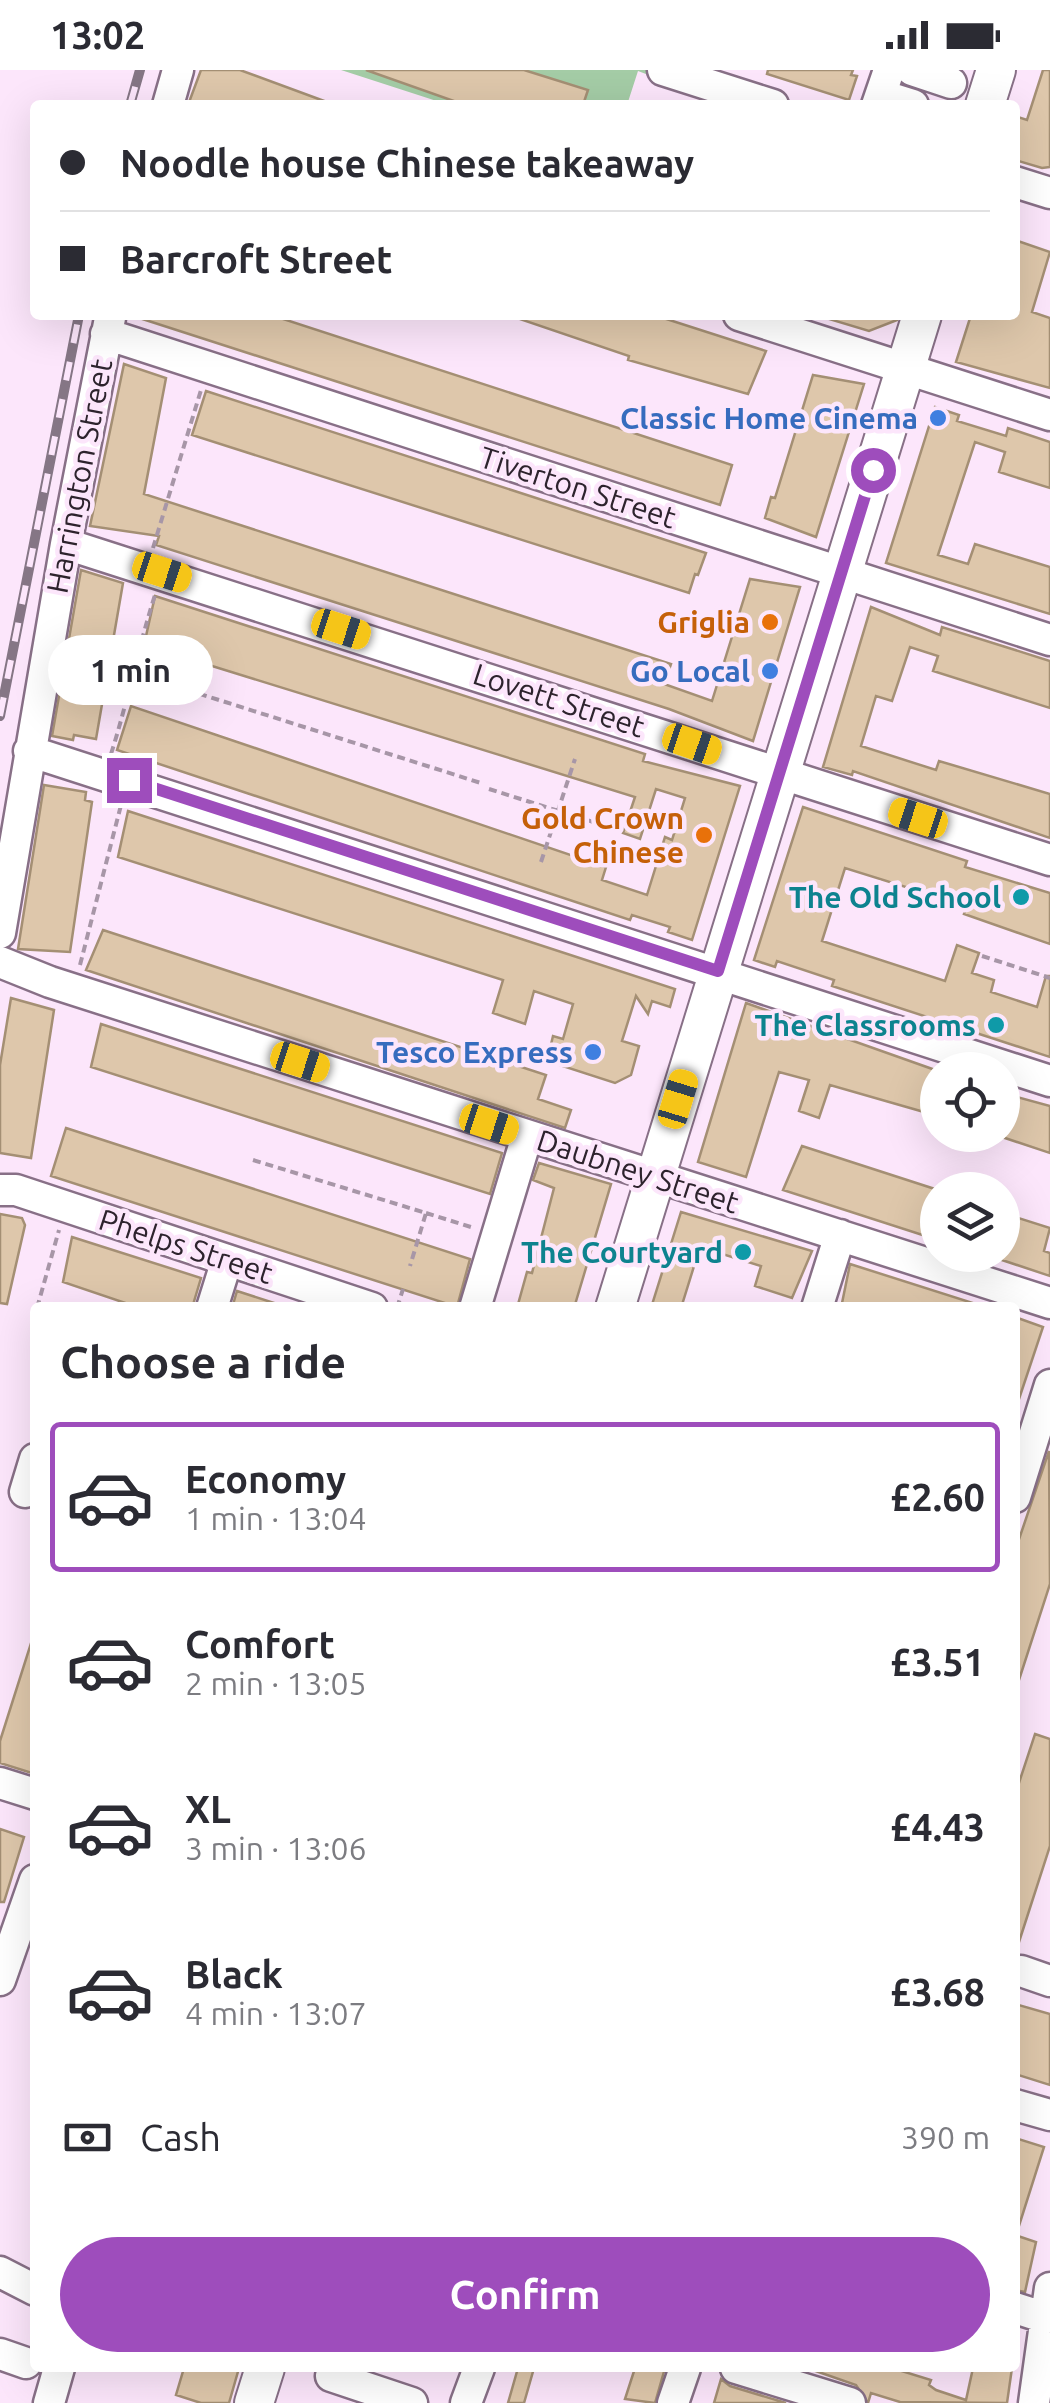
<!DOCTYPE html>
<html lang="en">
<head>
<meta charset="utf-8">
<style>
	body { margin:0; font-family:Ubuntu,sans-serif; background:#f7f7f7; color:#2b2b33; height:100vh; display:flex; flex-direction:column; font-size:38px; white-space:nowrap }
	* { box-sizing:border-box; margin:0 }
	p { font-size:32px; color:#7c7c81 }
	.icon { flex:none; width:55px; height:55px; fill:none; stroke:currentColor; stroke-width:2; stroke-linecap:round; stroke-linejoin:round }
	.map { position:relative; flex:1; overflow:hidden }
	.details { position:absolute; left:30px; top:1232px; width:990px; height:1070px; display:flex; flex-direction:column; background:#fff; border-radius:10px; box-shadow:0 10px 40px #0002 }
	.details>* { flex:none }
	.guide { position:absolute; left:30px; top:30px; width:990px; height:220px; border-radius:10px; box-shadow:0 10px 40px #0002; display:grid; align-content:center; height:220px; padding:0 30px; background:#fff }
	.tools { position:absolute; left:920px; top:982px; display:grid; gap:20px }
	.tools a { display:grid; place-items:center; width:100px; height:100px; border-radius:50%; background:#fff; box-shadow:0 10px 40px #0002; font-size:50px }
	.end { position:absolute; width:45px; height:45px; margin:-22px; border:12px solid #9e4dbc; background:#fff; box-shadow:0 0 0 5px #fff }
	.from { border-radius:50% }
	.bubble { position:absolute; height:70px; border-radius:35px; background:#fff; box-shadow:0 10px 40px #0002; font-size:32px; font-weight:700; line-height:70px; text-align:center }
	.car { position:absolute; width:30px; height:60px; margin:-30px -15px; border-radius:12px; box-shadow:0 0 8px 2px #0007; background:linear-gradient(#f5c518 24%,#345 0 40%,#f5c518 0 76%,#345 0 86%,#f5c518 0) }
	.guide b { display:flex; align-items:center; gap:35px; height:95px; font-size:38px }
	.guide b+b { border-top:2px solid #e1e1e2 }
	.guide i { width:25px; height:25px; background:#2b2b33 }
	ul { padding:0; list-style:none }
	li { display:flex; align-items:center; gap:30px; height:150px; margin:0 20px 15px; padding:0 10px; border:5px solid transparent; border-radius:10px }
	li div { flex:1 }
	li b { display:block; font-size:38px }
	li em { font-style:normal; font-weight:700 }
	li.current { border-color:#9e4dbc }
	li>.icon { width:90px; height:90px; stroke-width:1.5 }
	h2 { padding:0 30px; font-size:45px; line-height:120px }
	.pay { display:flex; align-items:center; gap:25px; height:110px; padding:0 30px; font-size:38px }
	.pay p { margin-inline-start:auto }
	.cta { display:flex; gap:20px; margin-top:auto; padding:20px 30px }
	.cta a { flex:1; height:115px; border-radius:60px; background:#9e4dbc; color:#fff; font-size:40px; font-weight:700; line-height:115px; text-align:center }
	.status { display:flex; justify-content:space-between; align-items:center; height:70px; padding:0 50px; background:#fff; direction:ltr }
	.status svg { height:28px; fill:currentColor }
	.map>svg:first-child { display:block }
</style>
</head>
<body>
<div class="status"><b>13:02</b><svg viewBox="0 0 49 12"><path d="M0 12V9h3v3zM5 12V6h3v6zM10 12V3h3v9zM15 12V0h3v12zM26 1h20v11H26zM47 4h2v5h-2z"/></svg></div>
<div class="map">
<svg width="1050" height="2333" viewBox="0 0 1050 2333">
	<rect width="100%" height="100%" fill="#fce6fb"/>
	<!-- green -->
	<path fill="#a4cca6" d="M341 0H680L675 15 638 1 627 35H449Z"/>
	<!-- building -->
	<path fill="#dec7ab" stroke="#a48f74" stroke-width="2.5" d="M201 0H240L335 35H188Z
		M366 0H524L588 20 583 35H465Z
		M768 0H853L851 5 857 6 849 30 767 4Z
		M1043 0H1050V97L1042 98 1015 90V57L1018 47 1027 50Z
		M1015 170 1050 182 1032 242 1050 248V318L956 292 971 245H1015Z
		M130 245H271L732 395 720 435Z
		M508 245H654L766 281 748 324 628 290 629 286Z
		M830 245H898L897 250 869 261 829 249Z
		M124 294 166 308 144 424 671 594 664 614 712 631 750 509 800 517 753 671 669 639 156 475 159 466 90 456Z
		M813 305 864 314 816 467 765 448 771 427 775 428Z
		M206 321 706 483 698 505 695 504 689 523 192 365Z
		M935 337 959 345 957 351 1006 366 1008 358 1050 372V418L999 402 1005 382 975 372 938 485 968 494 975 474 1050 497V544L886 493Z
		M81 500 123 513 96 669 74 665 73 670 52 666Z
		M155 526 645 684 643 691 740 716 692 870 668 862 670 857 632 845 630 850 117 680 131 636 606 797 602 810 647 825 665 767 672 770 685 728 656 719 640 769 623 763 635 727 144 575Z
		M871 537 940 565 942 557 1050 591V638L933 601 938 586 910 577 892 631 876 626 861 676 936 700 939 691 1050 724V768L853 701 852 705 823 697Z
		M44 715 86 722 85 730 92 732 70 882 18 879Z
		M803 737 967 791 965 797 1050 823V874L964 844 967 836 845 798 822 871 945 911 957 875 979 883 972 903 994 910 991 922 1037 937 1046 906H1050V987L832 916 834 910 777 891 775 897 754 890Z
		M128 741 675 919 670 937 652 931 648 944 636 926 622 971 639 976 631 1005 615 1013 547 991 553 966 563 969 573 934 534 921 525 954 493 943 503 910 118 787Z
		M103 860 546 1005 538 1029 571 1040 565 1058 86 900Z
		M11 928 54 940 31 1088 0 1083V995Z
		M746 933 938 1001V1046L830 1015 819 1048 799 1041 809 1010 779 1002 746 1107 698 1092Z
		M101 954 502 1083 490 1124 91 997Z
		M1002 1023 1050 1036V1083L1002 1067Z
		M66 1058 470 1189 457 1237 51 1106Z
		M802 1076 938 1120V1170L783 1120Z
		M539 1093 611 1114 574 1238H517L527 1202 532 1203 554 1118 533 1110Z
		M681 1142 812 1181 792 1228 755 1216 761 1196 700 1177 681 1238H651Z
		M0 1144 22 1148 25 1155 7 1234 0 1233Z
		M1009 1145 1050 1158 1044 1181 1050 1183V1206L1002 1190V1167Z
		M72 1167 201 1208 192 1238H140L63 1212Z
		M850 1194 976 1234 975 1238H841Z
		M237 1221 277 1234V1238H232Z
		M1015 1247 1043 1257 1018 1332H1015Z
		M1049 1381 1050 1514 1019 1610H1015V1481Z
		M32 1570 35 1571V1704L0 1693V1671Z
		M1035 1664 1050 1669V1776L1018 1875 1015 1725Z
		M0 1759 24 1767 4 1832H0Z
		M1015 1934 1050 1944V2015L1015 2004Z
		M1015 2068 1044 2077 1018 2159 1015 2158Z
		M1015 2165 1036 2172 1025 2222 1015 2220Z
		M184 2298H239L229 2333H201L176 2325Z
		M518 2298H534L524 2333H508Z
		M635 2298H665L655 2333 625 2329Z
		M807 2298H892L931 2310 929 2315 936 2320 966 2330 973 2298H1012L1007 2333 900 2332 871 2323 868 2333 856 2315Z
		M721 2309 730 2316 786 2333H714Z"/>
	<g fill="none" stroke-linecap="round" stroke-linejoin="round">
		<defs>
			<path id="minor" d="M663 0 773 35
				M912 0 951 13
				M881 25 913 35
				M168 35 178 0
				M877 35 889 0
				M1015 112 1050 123
				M739 245 1050 345
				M106 264 1050 570
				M66 474 1050 790
				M29 681 1050 1011
				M0 863 66 474 110 248
				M0 892 50 912 1050 1233
				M0 1120H16L372 1238
				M212 1238 227 1190
				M475 1238 527 1066
				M817 1238 840 1165
				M25 1422 35 1389
				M1015 1427 1050 1315
				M0 1713 35 1724
				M1021 1901 1050 1911
				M0 1910 35 1810
				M1015 2035 1050 2045
				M0 2202 35 2220
				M1015 2238 1046 2248
				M0 2284 26 2293
				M736 2298 850 2333
				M331 2306 412 2333
				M49 2333 59 2298
				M466 2333 479 2298
				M673 2333 685 2298
				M1034 2333 1050 2218"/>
			<path id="major" d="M985 35 996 0
				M615 1238 922 245
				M254 2333 265 2298"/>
		</defs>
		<!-- minor casing -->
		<use href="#minor" stroke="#887087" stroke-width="35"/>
		<!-- major casing -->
		<use href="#major" stroke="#887087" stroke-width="42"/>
		<!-- path -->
		<path stroke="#a796a7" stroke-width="4" stroke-dasharray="8 5" stroke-linecap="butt" d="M153 478 201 320
			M137 604 484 714
			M111 684C128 631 138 578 155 525
			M489 719 606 756
			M541 792 575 689
			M982 886 1050 908
			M80 895 121 735
			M253 1090 426 1143 410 1196
			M426 1143 474 1158
			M37 1238 59 1160
			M397 1238 403 1219"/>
		<!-- minor -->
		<use href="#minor" stroke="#fff" stroke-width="30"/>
		<!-- major -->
		<use href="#major" stroke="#fff" stroke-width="38"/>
		<defs>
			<path id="rail" d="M130 35 140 0
				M0 646 79 245"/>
		</defs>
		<!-- rail casing -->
		<use href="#rail" stroke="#857685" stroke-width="10"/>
		<!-- rail -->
		<use href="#rail" stroke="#fce6fb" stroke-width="6" stroke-dasharray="19" stroke-linecap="butt"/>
	</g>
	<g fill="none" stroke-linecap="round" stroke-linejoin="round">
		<!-- route -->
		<path stroke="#9e4dbc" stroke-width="12" d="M129 710 718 901 873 400"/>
	</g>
	<!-- markers -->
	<g fill="#3f7fe0" stroke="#fce6fb" stroke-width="4">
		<circle cx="938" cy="348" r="10"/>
		<circle cx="770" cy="601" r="10"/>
		<circle cx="593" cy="982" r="10"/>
	</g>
	<g fill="#e8710a" stroke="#fce6fb" stroke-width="4">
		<circle cx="770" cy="552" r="10"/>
		<circle cx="704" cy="765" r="10"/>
	</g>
	<g fill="#0f9aa8" stroke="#fce6fb" stroke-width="4">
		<circle cx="1021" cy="827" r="10"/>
		<circle cx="996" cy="955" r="10"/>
		<circle cx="743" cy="1182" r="10"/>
	</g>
	<g text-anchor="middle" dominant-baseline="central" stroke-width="9" stroke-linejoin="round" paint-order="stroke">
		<!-- shop labels -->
		<g font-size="30" font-weight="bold" fill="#366cbe" stroke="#fce6fb" text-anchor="end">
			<text x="918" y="348">Classic Home Cinema</text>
			<text x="750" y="601">Go Local</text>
			<text x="573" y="982">Tesco Express</text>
		</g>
		<!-- street labels -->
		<g font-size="30" fill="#2d232d" stroke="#fce6fb">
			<text transform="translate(79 406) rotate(-79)">Harrington Street</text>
			<text transform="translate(578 417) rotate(18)">Tiverton Street</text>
			<text transform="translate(559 630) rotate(18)">Lovett Street</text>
			<text transform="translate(638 1101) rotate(18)">Daubney Street</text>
			<text transform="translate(186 1176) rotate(18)">Phelps Street</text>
		</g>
		<!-- food labels -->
		<g font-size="30" font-weight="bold" fill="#c56008" stroke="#fce6fb" text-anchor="end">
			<text x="750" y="552">Griglia</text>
			<text x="684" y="748">Gold Crown<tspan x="684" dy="34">Chinese</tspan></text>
		</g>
		<!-- culture labels -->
		<g font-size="30" font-weight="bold" fill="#0d838f" stroke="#fce6fb" text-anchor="end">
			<text x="1001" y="827">The Old School</text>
			<text x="976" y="955">The Classrooms</text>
			<text x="723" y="1182">The Courtyard</text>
		</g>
	</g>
</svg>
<div class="tools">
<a><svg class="icon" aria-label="locate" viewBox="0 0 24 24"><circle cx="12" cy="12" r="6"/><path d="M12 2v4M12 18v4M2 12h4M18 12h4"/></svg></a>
<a><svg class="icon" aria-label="layers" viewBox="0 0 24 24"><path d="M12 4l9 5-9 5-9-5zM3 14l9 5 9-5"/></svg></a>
</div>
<i class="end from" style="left:873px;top:400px"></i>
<i class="end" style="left:129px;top:710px"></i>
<div class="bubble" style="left:48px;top:565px;width:165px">1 min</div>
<i class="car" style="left:162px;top:502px;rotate:108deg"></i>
<i class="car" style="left:341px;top:559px;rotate:108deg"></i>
<i class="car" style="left:692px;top:674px;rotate:109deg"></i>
<i class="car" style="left:918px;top:748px;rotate:288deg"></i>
<i class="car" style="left:300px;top:992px;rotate:108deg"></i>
<i class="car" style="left:678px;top:1029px;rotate:17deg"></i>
<i class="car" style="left:489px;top:1054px;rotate:108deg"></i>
<div class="guide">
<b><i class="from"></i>Noodle house Chinese takeaway</b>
<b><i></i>Barcroft Street</b>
</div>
<section class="details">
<h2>Choose a ride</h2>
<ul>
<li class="current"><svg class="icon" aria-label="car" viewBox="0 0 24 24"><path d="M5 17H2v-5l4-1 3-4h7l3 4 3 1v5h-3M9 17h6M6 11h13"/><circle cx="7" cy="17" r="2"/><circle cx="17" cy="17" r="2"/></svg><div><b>Economy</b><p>1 min · 13:04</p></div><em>£2.60</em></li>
<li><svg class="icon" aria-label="car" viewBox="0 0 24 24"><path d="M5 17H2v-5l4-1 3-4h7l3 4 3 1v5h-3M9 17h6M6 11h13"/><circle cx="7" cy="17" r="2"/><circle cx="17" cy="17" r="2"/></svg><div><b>Comfort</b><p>2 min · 13:05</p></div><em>£3.51</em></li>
<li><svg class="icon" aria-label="car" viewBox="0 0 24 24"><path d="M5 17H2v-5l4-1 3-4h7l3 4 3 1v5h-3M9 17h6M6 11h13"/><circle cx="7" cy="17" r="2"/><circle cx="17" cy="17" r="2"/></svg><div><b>XL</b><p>3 min · 13:06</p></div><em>£4.43</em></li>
<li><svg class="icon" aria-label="car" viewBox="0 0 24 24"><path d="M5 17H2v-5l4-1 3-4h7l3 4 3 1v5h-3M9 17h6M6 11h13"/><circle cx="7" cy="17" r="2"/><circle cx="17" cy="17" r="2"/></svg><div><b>Black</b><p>4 min · 13:07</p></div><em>£3.68</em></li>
</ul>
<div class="pay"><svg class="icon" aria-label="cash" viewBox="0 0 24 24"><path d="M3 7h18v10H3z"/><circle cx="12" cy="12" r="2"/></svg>Cash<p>390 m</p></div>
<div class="cta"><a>Confirm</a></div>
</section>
</div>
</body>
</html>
